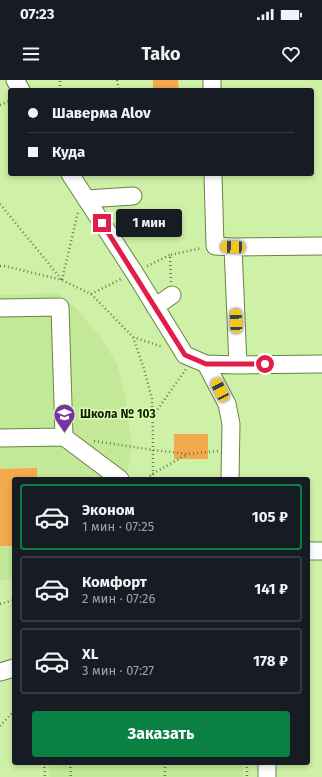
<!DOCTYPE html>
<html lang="ru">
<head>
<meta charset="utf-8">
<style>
	body { margin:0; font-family:"Fira Sans",sans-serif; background:#242831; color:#f1f3f6; height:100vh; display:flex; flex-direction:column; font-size:15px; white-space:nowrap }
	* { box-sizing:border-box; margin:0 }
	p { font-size:13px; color:#9ea1a6 }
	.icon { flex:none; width:22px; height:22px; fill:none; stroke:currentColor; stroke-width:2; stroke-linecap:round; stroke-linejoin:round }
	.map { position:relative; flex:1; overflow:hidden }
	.sheet { position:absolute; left:12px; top:397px; width:298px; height:288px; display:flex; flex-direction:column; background:#171b24; border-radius:4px; box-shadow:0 2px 6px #0003 }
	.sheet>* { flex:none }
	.top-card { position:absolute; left:8px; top:8px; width:306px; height:88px; border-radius:4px; box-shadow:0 2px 6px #0003; display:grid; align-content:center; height:88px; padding:0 20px; background:#171b24 }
	.end { position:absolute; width:18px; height:18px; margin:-9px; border:5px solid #e11d48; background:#fff; box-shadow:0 0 0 2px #fff }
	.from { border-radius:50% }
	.bubble { position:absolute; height:28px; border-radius:4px; background:#171b24; box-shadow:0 2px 6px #0003; font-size:13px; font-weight:700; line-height:28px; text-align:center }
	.car { position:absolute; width:12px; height:24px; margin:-12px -6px; border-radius:5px; box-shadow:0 0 3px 1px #0007; background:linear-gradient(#f5c518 24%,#345 0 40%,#f5c518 0 76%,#345 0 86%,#f5c518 0) }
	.top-card b { display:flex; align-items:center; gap:14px; height:38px; font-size:15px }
	.top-card b+b { border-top:1px solid #363941 }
	.top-card i { width:10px; height:10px; background:#f1f3f6 }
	ul { padding:7px 0 0; list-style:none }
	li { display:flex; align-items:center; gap:12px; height:66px; margin:0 8px 6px; padding:0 12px; border:2px solid #363941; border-radius:4px }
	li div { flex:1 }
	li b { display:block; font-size:15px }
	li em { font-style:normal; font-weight:700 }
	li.selected { border-color:#0b8043 }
	li>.icon { width:36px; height:36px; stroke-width:1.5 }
	.primary-button { display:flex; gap:8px; margin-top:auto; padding:8px 20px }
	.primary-button a { flex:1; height:46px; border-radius:4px; background:#0b8043; color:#fff; font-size:16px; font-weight:700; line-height:46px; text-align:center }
	.status { display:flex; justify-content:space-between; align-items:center; height:28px; padding:0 20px; background:#171b24; direction:ltr }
	.status svg { height:11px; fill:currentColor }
	header { display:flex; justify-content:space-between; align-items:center; height:52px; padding:0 20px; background:#171b24; font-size:18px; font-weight:700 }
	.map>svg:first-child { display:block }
</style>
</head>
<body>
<div class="status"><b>07:23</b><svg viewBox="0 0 49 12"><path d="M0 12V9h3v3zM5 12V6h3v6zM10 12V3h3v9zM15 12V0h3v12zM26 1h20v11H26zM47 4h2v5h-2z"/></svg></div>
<header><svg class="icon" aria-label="menu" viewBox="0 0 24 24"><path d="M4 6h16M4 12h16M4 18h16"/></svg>Tako<svg class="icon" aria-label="heart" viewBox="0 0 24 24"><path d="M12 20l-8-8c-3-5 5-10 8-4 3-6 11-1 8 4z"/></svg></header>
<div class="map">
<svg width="322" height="697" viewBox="0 0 322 697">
	<rect width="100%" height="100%" fill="#cef1a7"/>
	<!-- built -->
	<path fill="#c3e998" d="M59 213 78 230 101 258 117 284 125 315 132 367 129 386 125 399H14V498L0 501V215Z
		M49 683H243V697H50Z"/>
	<!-- green -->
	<path fill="#f3a94c" d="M153 0H178L179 10H153Z
		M174 354H208V379H174Z
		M37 388V399H14V466H0V389Z"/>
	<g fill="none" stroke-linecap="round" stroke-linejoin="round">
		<defs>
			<path id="minor" d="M15 0 21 10
				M212 0V10
				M70 94 134 192 185 275 206 284 238 285 322 284
				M213 94 215 166 233 167 238 285
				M86 119 133 116
				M233 167 322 166
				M155 227 172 215
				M0 228 60 227 64 357
				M206 284 227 324 231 344 230 399
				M0 358 64 357 120 399
				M308 471H322
				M0 592 14 588
				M267 683V697"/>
		</defs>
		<!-- minor casing -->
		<use href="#minor" stroke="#678640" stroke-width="19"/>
		<!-- path -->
		<path stroke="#687f4e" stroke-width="2.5" stroke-dasharray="1 3" stroke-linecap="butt" d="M117 0 119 10
			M60 10V0
			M0 25 10 21
			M0 124 62 200
			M0 186H5L62 200 91 214 133 257 163 267
			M147 186 170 175
			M62 200 78 132
			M171 202 170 175 202 168
			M91 214 123 198
			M133 257 144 289 152 319 153 358V399
			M153 336 186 289
			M94 361 153 370 188 374 218 371
			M147 399 152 394 188 374
			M0 524 14 520
			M0 646 14 631
			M44 683 45 697
			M70 683 71 697
			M165 683V697
			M247 683V697"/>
		<!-- minor -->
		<use href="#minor" stroke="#fff" stroke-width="17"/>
	</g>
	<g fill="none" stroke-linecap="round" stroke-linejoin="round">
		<!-- route -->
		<path stroke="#e11d48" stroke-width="5" d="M102 143 185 275 206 284H265"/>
	</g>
	<!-- icons -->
	<defs>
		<symbol id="school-pin" viewBox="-11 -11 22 30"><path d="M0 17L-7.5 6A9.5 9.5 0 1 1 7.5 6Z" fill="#7933a7" stroke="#dbffb4"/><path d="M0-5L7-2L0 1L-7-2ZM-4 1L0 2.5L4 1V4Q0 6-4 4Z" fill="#fff"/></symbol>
	</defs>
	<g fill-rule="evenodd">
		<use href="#school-pin" x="52" y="322" width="25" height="34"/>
	</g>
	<g text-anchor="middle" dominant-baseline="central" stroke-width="3" stroke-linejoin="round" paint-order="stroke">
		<!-- poi labels -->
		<g font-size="12" font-weight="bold" fill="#121e02" stroke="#dbffb4" text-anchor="start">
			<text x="80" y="334">Школа № 103</text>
		</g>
	</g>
</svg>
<i class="end from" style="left:265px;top:284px"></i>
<i class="end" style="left:102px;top:143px"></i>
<div class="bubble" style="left:116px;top:129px;width:66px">1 мин</div>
<i class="car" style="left:233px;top:167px;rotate:272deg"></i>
<i class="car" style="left:236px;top:241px;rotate:358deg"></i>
<i class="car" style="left:220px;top:310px;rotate:333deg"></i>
<div class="top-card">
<b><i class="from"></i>Шаверма Alov</b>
<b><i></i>Куда</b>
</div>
<section class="sheet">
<ul>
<li class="selected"><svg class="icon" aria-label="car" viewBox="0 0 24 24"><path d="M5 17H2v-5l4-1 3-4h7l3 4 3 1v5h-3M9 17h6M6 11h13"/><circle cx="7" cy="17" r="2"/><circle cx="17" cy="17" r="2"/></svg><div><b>Эконом</b><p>1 мин · 07:25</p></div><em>105 ₽</em></li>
<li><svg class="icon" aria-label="car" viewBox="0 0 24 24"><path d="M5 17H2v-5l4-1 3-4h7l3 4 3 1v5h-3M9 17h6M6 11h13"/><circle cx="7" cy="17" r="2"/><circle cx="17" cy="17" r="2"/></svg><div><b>Комфорт</b><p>2 мин · 07:26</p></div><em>141 ₽</em></li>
<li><svg class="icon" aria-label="car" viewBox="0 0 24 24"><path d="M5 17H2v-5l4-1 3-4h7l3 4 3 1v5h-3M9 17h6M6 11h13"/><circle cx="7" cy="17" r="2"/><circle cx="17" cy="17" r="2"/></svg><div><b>XL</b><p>3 мин · 07:27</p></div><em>178 ₽</em></li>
</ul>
<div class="primary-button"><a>Заказать</a></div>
</section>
</div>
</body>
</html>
